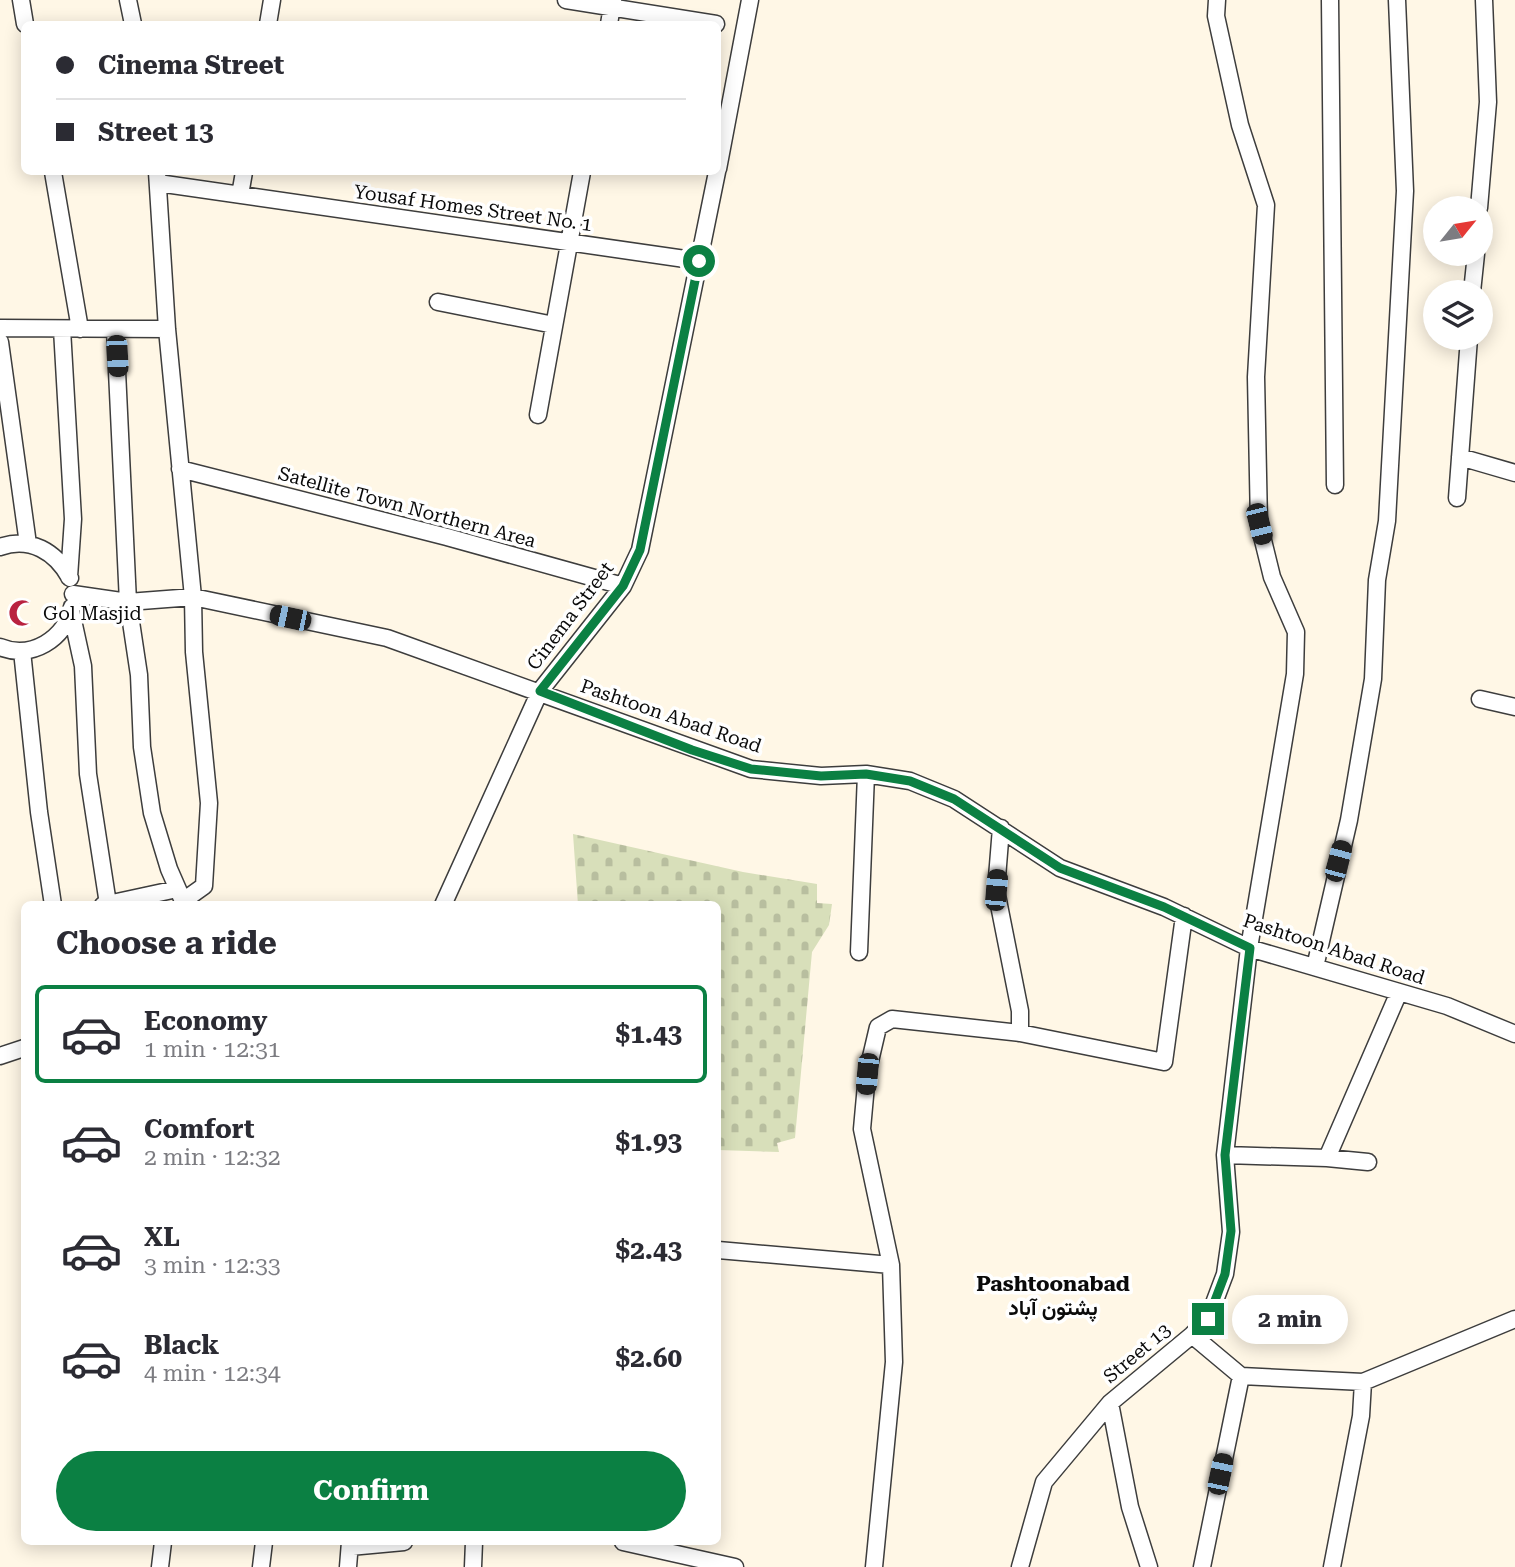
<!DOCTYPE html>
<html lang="en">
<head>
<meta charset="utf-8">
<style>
	body { margin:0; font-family:"Roboto Serif",Vazirmatn,serif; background:#f7f7f7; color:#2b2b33; height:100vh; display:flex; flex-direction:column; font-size:26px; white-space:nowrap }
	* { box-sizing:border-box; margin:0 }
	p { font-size:23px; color:#7c7c81 }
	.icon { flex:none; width:38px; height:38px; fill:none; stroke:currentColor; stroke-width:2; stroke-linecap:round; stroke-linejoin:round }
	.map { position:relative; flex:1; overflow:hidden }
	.panel { position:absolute; left:21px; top:901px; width:700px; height:644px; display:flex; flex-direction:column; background:#fff; border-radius:10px; box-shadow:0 4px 18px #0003 }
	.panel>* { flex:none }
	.top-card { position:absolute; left:21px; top:21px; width:700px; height:154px; border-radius:10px; box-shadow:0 4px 18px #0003; display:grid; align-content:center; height:154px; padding:0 35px; background:#fff }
	.needle { width:46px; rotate:60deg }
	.buttons { position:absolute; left:1423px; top:196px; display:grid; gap:14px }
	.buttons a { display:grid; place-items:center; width:70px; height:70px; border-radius:50%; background:#fff; box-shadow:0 4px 18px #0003; font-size:35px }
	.end { position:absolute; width:32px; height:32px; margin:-16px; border:9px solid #0b8043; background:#fff; box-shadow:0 0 0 4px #fff }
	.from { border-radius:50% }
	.bubble { position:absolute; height:49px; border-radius:24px; background:#fff; box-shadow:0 4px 18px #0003; font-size:23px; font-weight:700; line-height:49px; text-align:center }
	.car { position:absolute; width:21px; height:42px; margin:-21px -10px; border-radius:9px; box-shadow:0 0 5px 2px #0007; background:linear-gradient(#222 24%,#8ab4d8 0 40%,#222 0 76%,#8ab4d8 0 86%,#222 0) }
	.top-card b { display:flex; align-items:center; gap:24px; height:66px; font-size:26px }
	.top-card b+b { border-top:2px solid #e1e1e2 }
	.top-card i { width:18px; height:18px; background:#2b2b33 }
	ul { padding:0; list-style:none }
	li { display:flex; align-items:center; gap:21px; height:98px; margin:0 14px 10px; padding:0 21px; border:4px solid transparent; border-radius:10px }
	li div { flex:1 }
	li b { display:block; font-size:26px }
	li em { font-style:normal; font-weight:700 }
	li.active { border-color:#0b8043 }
	li>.icon { width:63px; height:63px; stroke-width:1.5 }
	h2 { padding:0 35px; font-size:32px; line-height:84px }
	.button { display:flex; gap:14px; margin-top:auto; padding:14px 35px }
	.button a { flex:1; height:80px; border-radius:42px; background:#0b8043; color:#fff; font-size:28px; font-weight:700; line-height:80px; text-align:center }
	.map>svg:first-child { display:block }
</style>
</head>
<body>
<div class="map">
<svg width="1515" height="1567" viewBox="0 0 1515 1567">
	<defs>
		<pattern id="cemetery-stones" width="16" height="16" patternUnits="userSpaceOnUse" patternTransform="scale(1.75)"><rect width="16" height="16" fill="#d8dfba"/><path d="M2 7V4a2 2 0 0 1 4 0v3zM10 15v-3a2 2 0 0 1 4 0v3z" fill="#b8be9f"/></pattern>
	</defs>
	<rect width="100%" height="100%" fill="#fff7e6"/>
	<!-- cemetery -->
	<path fill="url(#cemetery-stones)" d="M573 834 743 872 817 884V903L832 904 829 925 812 952 795 1138 777 1143 779 1152 718 1150V905H578Z"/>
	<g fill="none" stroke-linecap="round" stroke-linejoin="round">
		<defs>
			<path id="street" d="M21 0 25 24
				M128 0 133 24
				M566 0 716 24
				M1330 0 1335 485
				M268 24 272 0
				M609 24 613 0
				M718 169 750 0
				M53 172 80 329
				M157 172 167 329 193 597 194 652 209 803 204 886 183 901 184 905
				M158 183 699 261
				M240 195 244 172
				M1479 208 1488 102 1484 0
				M1472 292 1476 254
				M438 302 554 325
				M0 328 167 329
				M62 329 73 519 69 577
				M115 329 128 602 139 675 142 747 152 813 169 869 183 901
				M0 342 28 544
				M538 415 582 172
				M1460 457 1515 473
				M180 469 447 537 623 586
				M1457 498 1469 338
				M0 547C30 536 56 552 70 578
				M73 594 128 602 193 597 387 638 751 769 821 776 866 774 910 781 954 799 1060 868 1164 907 1249 948 1447 1006 1515 1034
				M71 611 83 666 88 774 108 904
				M0 647C31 660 65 639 72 607
				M22 651 39 812 53 905
				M1480 699 1515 707
				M1001 828 996 890 1020 1011V1033
				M103 905 177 889
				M443 905 540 691 623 586 640 550 717 172
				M859 952 866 774
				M1315 967 1349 820 1373 679 1377 580 1387 521 1405 191 1397 0
				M0 1056 24 1048
				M1225 1155 1327 1158 1368 1162
				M1327 1158 1399 992
				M718 1250 891 1265
				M1192 1335 1241 1376 1363 1382 1515 1319
				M1110 1403 1130 1507 1149 1567
				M623 1542 735 1567
				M350 1547 404 1542
				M160 1567 163 1542
				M261 1567 264 1542
				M348 1567 350 1542
				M473 1567 474 1542
				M874 1567 894 1362 891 1265 862 1129 867 1074 878 1027 892 1019 1020 1033 1164 1062 1184 916
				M1020 1567 1044 1482 1110 1403 1192 1335 1208 1319 1225 1274 1231 1232 1225 1155 1249 948 1295 674 1296 632 1272 577 1259 524 1256 377 1266 205 1240 125 1216 16 1217 0
				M1202 1567 1241 1376
				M1332 1567 1361 1416 1363 1382"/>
		</defs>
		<!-- street casing -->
		<use href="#street" stroke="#3d3d3d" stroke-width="19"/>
		<!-- street -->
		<use href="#street" stroke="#fff" stroke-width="16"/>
	</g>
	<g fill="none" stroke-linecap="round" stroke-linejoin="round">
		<!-- route -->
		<path stroke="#0b8043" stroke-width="9" d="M699 261 640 550 623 586 540 691 692 750 751 769 821 776 866 774 910 781 954 799 1060 868 1164 907 1250 948 1225 1155 1231 1231 1225 1274 1208 1319"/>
	</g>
	<!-- icons -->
	<defs>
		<symbol id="mosque-bare" viewBox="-9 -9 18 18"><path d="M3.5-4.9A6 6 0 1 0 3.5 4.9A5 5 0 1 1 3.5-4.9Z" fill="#b92240" stroke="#fff" stroke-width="2.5" paint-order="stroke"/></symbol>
	</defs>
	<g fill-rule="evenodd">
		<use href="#mosque-bare" x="3" y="594" width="38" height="38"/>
	</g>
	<g text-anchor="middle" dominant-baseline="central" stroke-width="7" stroke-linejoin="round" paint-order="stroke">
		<!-- street labels -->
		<g font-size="19" fill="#0a0a0a" stroke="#fff">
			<text transform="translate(473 208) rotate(8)">Yousaf Homes Street No. 1</text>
			<text transform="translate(407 507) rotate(15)">Satellite Town Northern Area</text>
			<text transform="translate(570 616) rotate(-53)">Cinema Street</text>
			<text transform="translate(671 716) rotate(19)">Pashtoon Abad Road</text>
			<text transform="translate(1334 949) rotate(18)">Pashtoon Abad Road</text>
			<text transform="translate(1137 1353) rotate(-40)">Street 13</text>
		</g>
		<!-- poi labels -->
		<g font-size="19" fill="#0a0a0a" stroke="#fff" text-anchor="start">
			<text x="43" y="613">Gol Masjid</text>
		</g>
		<!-- neighbourhood labels -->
		<g font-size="21" font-weight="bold" fill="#0a0a0a" stroke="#fff">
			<text x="1053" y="1284">Pashtoonabad<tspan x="1053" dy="24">پشتون آباد</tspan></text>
		</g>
	</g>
</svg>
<div class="buttons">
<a><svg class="needle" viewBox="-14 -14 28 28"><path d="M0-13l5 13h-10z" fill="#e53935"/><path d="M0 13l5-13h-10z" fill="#7c7c81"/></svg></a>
<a><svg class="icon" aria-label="layers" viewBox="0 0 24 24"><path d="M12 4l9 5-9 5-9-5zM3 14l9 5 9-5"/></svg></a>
</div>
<i class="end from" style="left:699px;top:261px"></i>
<i class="end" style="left:1208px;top:1319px"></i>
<div class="bubble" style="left:1232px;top:1295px;width:116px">2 min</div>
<i class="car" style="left:117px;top:356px;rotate:177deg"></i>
<i class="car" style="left:1259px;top:524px;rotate:166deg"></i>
<i class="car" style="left:290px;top:618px;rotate:282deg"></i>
<i class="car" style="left:1338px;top:861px;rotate:15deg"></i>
<i class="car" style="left:996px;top:890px;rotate:5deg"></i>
<i class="car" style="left:867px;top:1074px;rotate:185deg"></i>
<i class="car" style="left:1220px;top:1474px;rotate:12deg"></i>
<div class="top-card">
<b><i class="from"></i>Cinema Street</b>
<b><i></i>Street 13</b>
</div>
<section class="panel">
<h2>Choose a ride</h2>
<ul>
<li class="active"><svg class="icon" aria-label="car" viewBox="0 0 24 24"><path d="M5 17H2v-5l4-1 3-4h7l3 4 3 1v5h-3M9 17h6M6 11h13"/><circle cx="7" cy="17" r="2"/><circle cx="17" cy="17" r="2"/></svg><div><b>Economy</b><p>1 min · 12:31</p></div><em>$1.43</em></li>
<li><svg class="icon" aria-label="car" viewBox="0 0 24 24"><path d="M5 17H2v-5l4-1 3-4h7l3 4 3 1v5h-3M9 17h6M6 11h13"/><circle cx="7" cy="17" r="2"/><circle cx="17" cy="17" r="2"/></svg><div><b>Comfort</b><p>2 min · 12:32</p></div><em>$1.93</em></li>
<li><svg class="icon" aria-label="car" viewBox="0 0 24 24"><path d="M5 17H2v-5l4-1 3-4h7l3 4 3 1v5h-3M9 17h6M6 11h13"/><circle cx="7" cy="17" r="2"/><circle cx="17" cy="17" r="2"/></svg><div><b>XL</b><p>3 min · 12:33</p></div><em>$2.43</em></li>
<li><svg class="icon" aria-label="car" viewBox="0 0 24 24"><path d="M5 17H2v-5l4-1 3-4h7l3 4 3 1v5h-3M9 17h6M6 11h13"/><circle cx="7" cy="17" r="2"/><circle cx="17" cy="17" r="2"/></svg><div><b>Black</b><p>4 min · 12:34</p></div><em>$2.60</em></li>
</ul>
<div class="button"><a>Confirm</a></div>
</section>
</div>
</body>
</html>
